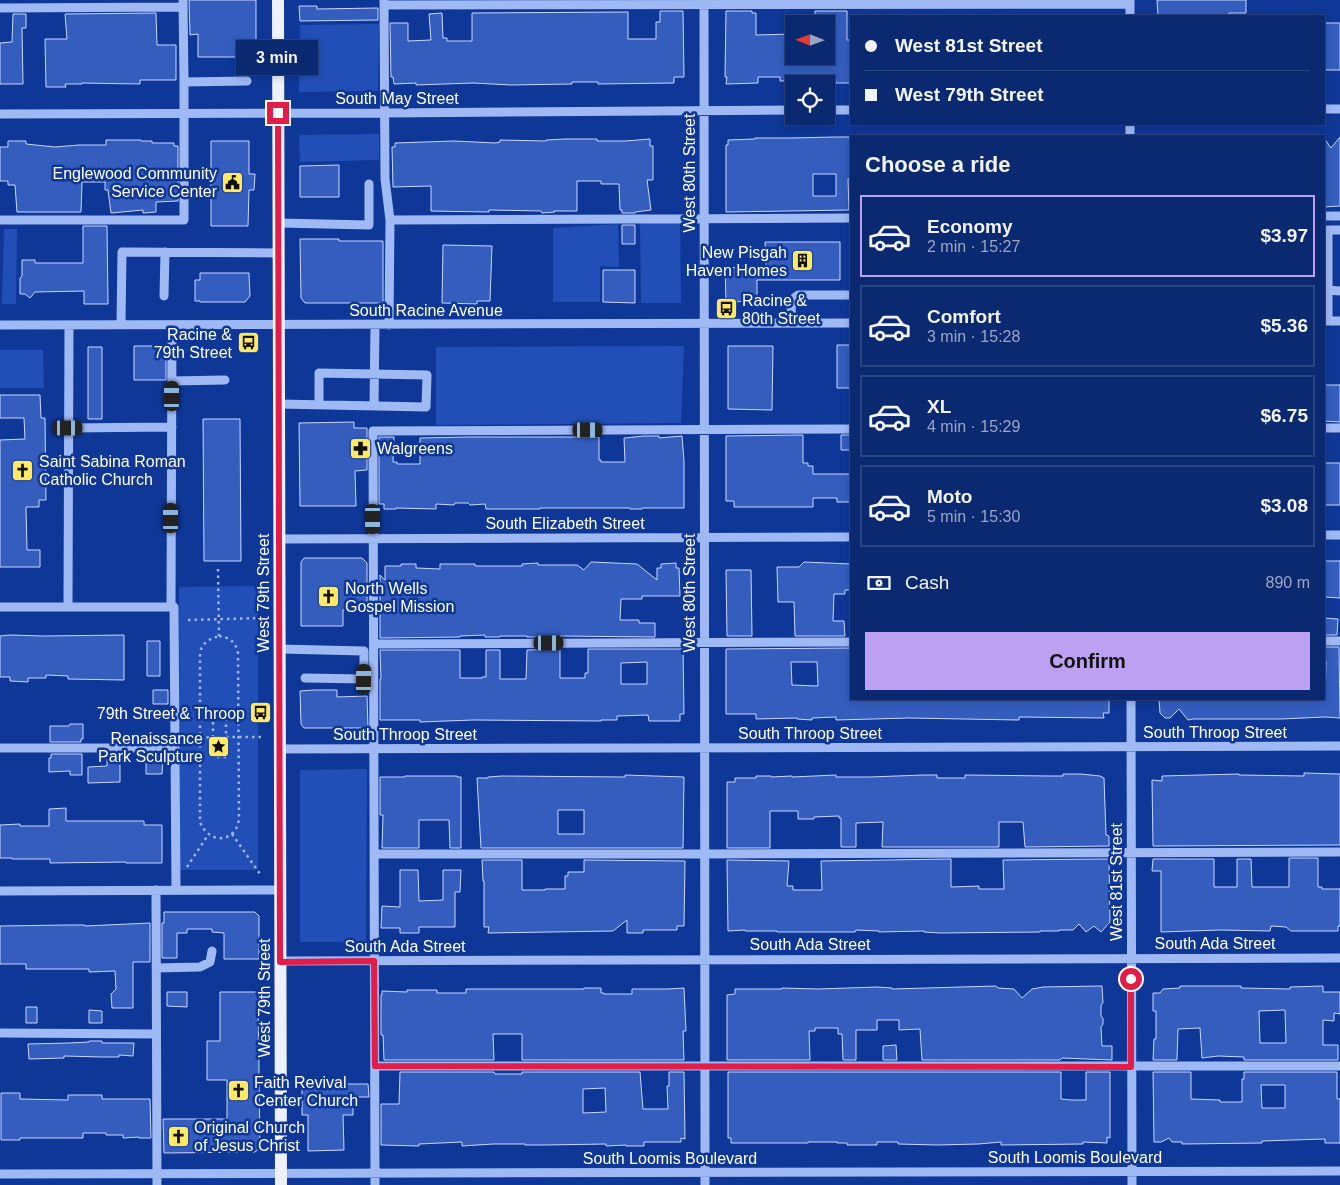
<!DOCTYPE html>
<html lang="en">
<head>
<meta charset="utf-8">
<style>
	body { margin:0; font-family:Arial,sans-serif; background:#193579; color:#f1f3f6; height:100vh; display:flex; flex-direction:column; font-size:19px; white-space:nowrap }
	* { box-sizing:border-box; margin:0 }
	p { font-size:16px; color:#9aa6c3 }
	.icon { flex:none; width:28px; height:28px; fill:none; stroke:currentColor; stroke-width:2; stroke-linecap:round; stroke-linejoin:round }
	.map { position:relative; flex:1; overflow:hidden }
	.sheet { position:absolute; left:850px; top:135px; width:475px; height:565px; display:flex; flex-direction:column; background:#0b2971; border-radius:0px; box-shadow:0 2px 8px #0003,0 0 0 1px #2b4584 }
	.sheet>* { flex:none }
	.hud { position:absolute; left:850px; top:15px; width:475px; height:110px; border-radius:0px; box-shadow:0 2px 8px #0003,0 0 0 1px #2b4584; display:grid; align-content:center; height:110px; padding:0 15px; background:#0b2971 }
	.needle { width:32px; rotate:271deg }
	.fabs { position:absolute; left:785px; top:15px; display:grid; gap:10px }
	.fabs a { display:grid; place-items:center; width:50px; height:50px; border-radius:0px; background:#0b2971; box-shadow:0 2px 8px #0003,0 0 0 1px #2b4584; font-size:25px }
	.end { position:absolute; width:22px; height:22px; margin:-11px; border:6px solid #e11d48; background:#fff; box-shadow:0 0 0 2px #fff }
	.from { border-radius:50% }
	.bubble { position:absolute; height:35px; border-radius:0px; background:#0b2971; box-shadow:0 2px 8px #0003,0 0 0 1px #2b4584; font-size:16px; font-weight:700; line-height:35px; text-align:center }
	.car { position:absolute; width:15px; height:30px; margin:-15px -8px; border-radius:6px; box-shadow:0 0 4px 1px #0007; background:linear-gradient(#222 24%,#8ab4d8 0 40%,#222 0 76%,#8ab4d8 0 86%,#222 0) }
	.hud b { display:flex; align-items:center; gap:18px; height:48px; font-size:19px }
	.hud b+b { border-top:1px solid #2b4584 }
	.hud i { width:12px; height:12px; background:#f1f3f6 }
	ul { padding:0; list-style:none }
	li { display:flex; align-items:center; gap:15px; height:82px; margin:0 10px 8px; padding:0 5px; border:2px solid #2b4584; border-radius:0px }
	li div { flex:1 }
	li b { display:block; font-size:19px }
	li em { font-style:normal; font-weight:700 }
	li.on { border-color:#bca0f2 }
	li>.icon { width:45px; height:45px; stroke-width:1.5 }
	h2 { padding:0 15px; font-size:22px; line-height:60px }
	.pay { display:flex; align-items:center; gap:12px; height:55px; padding:0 15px; font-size:19px }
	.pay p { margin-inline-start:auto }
	.action { display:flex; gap:10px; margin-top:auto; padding:10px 15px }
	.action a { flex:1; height:58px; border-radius:0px; background:#bca0f2; color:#111; font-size:20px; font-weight:700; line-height:58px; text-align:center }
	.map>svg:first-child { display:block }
</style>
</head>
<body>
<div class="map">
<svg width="1340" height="1185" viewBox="0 0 1340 1185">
	<rect width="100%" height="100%" fill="#0f3797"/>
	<!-- green -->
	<path fill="#224fb7" d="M379 24 378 91 299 92 300 25Z
		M379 134V160L300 162 299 135Z
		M640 223H680L681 303H641Z
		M618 224 619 267 600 266V302H553V228Z
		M4 229H17L16 304H2Z
		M684 346 681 423 436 425V347Z
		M0 350H43L44 388H0Z
		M258 586V870H180L179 587Z
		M367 769 366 942H300V770Z"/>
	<!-- building -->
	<path fill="#345dbe" stroke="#c8d8fe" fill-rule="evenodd" d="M189 0H256V57H198V34L190 35Z
		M1157 0H1246V13H1229V16H1158Z
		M299 6H317V9L378 8V20L300 21Z
		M660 11H683L684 77H674V83L598 84V82H572V84L511 85 473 83 416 85V83L394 84 393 77H391L390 23H408V41L431 40 429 14 442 13 443 38H447V41H472V13L628 12V39H656V22H660Z
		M726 11H752V13H756V35L792 34V41H794V56H826V23H815V11H847V40H851V83H836V81H780V77H758V83L726 84 727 77H725Z
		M156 13 157 45H176V80H140V84L82 83V84H65L66 87H46L45 39H67L65 14Z
		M13 14H26V28H22L23 84H0V43L12 42Z
		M1324 23H1340V70H1324Z
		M836 137H851V179H848L849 210 726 212V145H728V140L755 139V138H791ZM813 174H836V196H813Z
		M1340 137V206L1324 207V138L1331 148Z
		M565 139H597V141H625L650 139V146H653V180H647L651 210 635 212V213H622V210H620L619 184H601V181H577V211H554L555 212 542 213 541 211 489 210V212L431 211V186L393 187 392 147H395V143L454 141 496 143 500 142V140L546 141V140Z
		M106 140H141V141H152V143H174V146H178V201L156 202V212L143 213V210L111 213 108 190H105V182H82L81 212H17L15 185H8V181H0V147H8V141H26V144L55 147 79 145H106Z
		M211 141H249V174H255L254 190H249L248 226H211Z
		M339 165V197H300V166Z
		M622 225H635V244H622Z
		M83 226H107L108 304H84V291L35 292 30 298 25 294H20V278L22 276V260H35V263H83Z
		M300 239H339V241H383V303H305L301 298Z
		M765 242H840V280H757V301L726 302 725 268 766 266Z
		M443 245 492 246 490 301H477V304L442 303Z
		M603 270H635V303L603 302Z
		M200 273H249L250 296 245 302H200V301H195V280H200Z
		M837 345H851V388H837Z
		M134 346H166V380H134Z
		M728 346H773L772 410 728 409Z
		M88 347H102V419H88Z
		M1324 385H1340V422L1324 421Z
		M0 395H40L41 418H45L46 500H39V507H26L27 550H40V567H0V440L25 439 24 418H0Z
		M203 419H240L241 561H204Z
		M354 422V428H367V470L355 471 356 506H300L299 423Z
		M803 435V463H808V466H813V474H851V502H837V498H813V507H734V501H726V436Z
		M841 435H851V450H841Z
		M644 436H659V438L682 436 684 461V508H642V509H630V508H540V509H486L485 504 470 505 468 503H455L454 505 436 504V509L396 508V509H384V504H379V437H394L393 462H397V464H420V438L468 437H599V460H601V462H625L624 438Z
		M1324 463H1340V505H1324Z
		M304 558H362L367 563V610H343V626H301V562Z
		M1324 561H1340V598L1324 597Z
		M591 562 637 564 657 580V568H661V564L676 563V568H679L680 596H642V599H621L620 620H639V623H655V637L560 636V637H527V636H500V637H485V635L460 636V637L380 638V575L385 580V566H401V564H416V568L440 569V564H475V566H522V564L538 563V565H577L584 570Z
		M804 562 851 564V590H845V594H834L833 621H844L845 636H795L794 602H778L777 567H799Z
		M726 570H751L752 636H727Z
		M1324 618 1338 619 1337 635H1324Z
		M10 635 44 636 124 635V680L68 679V676L46 675V678H28V682L10 681V677H0V636Z
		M147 641H160V676H147Z
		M1325 647H1339L1340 718 1325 717 1281 719H1193L1188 720 1179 709 1170 718H1165L1160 713 1159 699H1325L1326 661H1325Z
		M851 648V699H1109V713H1103L1104 718 1019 717V720L909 718 836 720V717L812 718V720L797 719V718L756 719V714H726V649ZM791 662H817L818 686 792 685Z
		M560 649V678H585V673H588V649H683L684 714H680V721H649L648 715 617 716V720H601V721L473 720 420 722V720H380V679H381L380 650H460V678H482V677H486V650H500V679H526L527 650ZM647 662V684H621V663Z
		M153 690H168V704H153Z
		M314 690H337V697L367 696 368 728H304L301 724 300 691Z
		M70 724H83V739H81V742H50V726H69Z
		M51 754H82V775H70V771L49 772V758H51Z
		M107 757H120V782L88 783V767L107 766Z
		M146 757 163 758 162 774H146Z
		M1304 773 1340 774V845L1153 846 1152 780 1162 781V776L1239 774V775L1304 776Z
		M1063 774H1081L1100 776 1104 778 1106 835 1109 836V846L1025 847 1023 822H999V847H882L883 822 856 823V847H841V818H839V816L814 817V819H798V811H770V848H727V782H735V778H756V776H771V777L792 776V777L836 775V777H870L923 775H937V778H965V775L1050 776H1063Z
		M625 775 684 777 683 848H481L477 778H488V777L502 776 625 777ZM558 810H584V834H558Z
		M405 776H457V777H461V848H450L449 820H419V848H382L383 815H380V777H405Z
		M66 808V821H144V825H162V863H126V862L50 863V859H12V858H0V825L20 824V826H49V809Z
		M1289 858H1318V887H1322V889H1340V926H1338V931H1291L1286 927 1271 926 1270 931 1220 930 1161 932V871H1152L1153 859H1214V887H1237V859H1251L1252 887H1289Z
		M951 859V887L979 886V889H1004L1003 860 1108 859V861H1109L1110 922 1101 932 1094 926 1086 932 1079 924 1073 930H1059V931H1040V932L940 933 924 932V931L879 932V931L856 930 855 932H777V931H745V930L728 931 727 860 789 861 787 886H793V890H822L821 861Z
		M482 860H522V890H545V889H565V876H568V872H584V860L685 861 684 926H677V930H643V933H627V920L613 931 488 933 489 927H484V881H483Z
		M400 870H418L419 901 443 900V870H461L460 892H455V927H419V933H400V928H381L382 906 400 907Z
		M164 912H255L259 916V959H224V933L212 932V929H187V933H177V958H162V923H164Z
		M150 923V962H133V1008H112L111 994 116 989 115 971 89 972V969H26V964H0V926L67 925H85V926Z
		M996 986 998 988 1014 989 1022 998 1032 989 1043 987 1102 986 1103 1003 1101 1005V1016L1103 1018V1024L1101 1027 1102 1046H1112V1060L1062 1058 1060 1060H922L920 1029 899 1030V1020H877V1030H856V1060H843L842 1034H838V1028H815V1031H809L810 1060H727V995L735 994V989H782V988L818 989 877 987 892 988V989Z
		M1180 986H1241V988L1290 989V987L1323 986V992H1340V1014L1334 1013V1021L1323 1020V1045H1338V1060H1244V1057L1218 1056 1202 1058 1200 1028 1178 1029 1177 1060H1153L1154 1039H1156V1011H1153V993H1160L1163 989 1180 988ZM1285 1010 1286 1043H1260L1259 1011Z
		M584 988H601V993H604V994H632V989H667L684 988 686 1031H683L684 1060H522V1034H493L494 1060H384L383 1035H381V995H382V991L407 992V990H437V993H466V989H584Z
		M167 992H187V1007L167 1006Z
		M220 992H258L260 1148 255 1152 164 1153 163 1119H227V1080H207V1041H220Z
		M26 1007H37V1023H26Z
		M89 1010 102 1011V1023H89Z
		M89 1041H102V1043H134L133 1056 119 1055V1057H102L64 1056V1058L29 1059 28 1044 69 1043 89 1042Z
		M896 1045 897 1060H883V1046Z
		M400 1072H494L495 1074H522V1072H640L643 1109H668L667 1086H669V1072H684L685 1139 681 1138V1142H644V1146H626V1145L606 1146V1144L545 1145H525V1144H493L462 1146V1142L419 1144V1146L381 1145V1104H399ZM605 1088 606 1112 583 1113V1089Z
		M728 1072H1061V1099L1072 1100H1086V1072H1110V1138L1107 1137V1143L1083 1142V1144L1001 1145V1142L978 1144 937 1145 898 1144V1142H877V1145H847V1143H837V1142H808V1143H731V1138H728Z
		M1153 1072H1191V1099L1220 1100V1102H1242V1079H1244V1072H1337V1099H1340V1143H1325V1139L1262 1141V1143L1182 1144V1142H1172L1169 1138 1161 1142H1154ZM1261 1085H1285V1108H1262Z
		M302 1084H368L369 1097H353V1115H343L344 1150 308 1151V1115H302Z
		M1 1093H20V1099L68 1100V1095H102V1099H150L151 1138H139V1137L123 1138V1135H106V1133H83V1138H20V1140H1Z"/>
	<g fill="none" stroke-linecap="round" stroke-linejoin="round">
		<!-- path -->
		<path stroke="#9fb9f4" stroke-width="2.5" stroke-dasharray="2.5 4" stroke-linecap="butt" d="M218 569 219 636
			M188 620 260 618
			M219 636C229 637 236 642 238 653L239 819C236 843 209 845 200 822V653C202 643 209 639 219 636Z
			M226 718V757H213V719Z
			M226 737H261
			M200 738 213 737
			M232 834 260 874
			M187 867 208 835"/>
		<!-- minor -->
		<path stroke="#9fb9f4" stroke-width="9" d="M384 0 385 179 390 220 389 325
			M704 0 705 1185
			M1130 0V16
			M384 5 1130 4
			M0 8 183 7
			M184 82 247 81
			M1324 109H1340
			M826 110H851
			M0 114 385 113 794 110
			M1130 124V136
			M1324 216H1340
			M0 220H184V82L183 0
			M390 220 851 218
			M279 223 369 225V184
			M1327 290 1340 291
			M164 296 165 252
			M1324 321H1340
			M1328 321V230H1340
			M792 323C792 313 788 301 798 295H851
			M0 325 851 323
			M121 325 122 252 279 253
			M172 381 225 380
			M279 404 426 407 427 375 319 373V405
			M374 406 375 325
			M68 428 172 427
			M1324 428H1340
			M1324 535H1340
			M279 539 851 537
			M68 606 69 325
			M0 607H174L176 890
			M171 607 172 325
			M1324 641H1340
			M374 644 851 642
			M279 649 364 651V679L305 678
			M1131 699 1132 1185
			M0 748H175
			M280 749 1340 746
			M374 854H705L1340 852
			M156 890 157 1185
			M0 891 280 890
			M281 961 1340 958
			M156 968 200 967 210 962 212 951
			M0 1033 156 1034
			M375 1066H1340
			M0 1174 1340 1171
			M375 1185 373 431 851 429"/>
		<!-- major -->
		<path stroke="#edf1ff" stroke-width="12" d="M278 0 281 1185"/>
	</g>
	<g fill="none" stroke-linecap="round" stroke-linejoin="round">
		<!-- route -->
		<path stroke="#e11d48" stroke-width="6" d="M278 113 280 962 374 961 375 1066 1131 1067V979"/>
	</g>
	<!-- icons -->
	<defs>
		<symbol id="civic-square" viewBox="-11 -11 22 22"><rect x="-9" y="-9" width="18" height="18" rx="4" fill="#ffe963" stroke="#0f3797"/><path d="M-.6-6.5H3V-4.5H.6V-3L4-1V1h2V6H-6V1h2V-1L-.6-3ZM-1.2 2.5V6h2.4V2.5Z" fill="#111"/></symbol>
		<symbol id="building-square" viewBox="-11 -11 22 22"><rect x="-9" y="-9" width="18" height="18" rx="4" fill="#ffe963" stroke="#0f3797"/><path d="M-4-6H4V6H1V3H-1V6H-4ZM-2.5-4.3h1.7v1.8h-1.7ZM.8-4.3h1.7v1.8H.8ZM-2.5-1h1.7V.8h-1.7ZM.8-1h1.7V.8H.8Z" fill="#111"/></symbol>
		<symbol id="bus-square" viewBox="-11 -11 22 22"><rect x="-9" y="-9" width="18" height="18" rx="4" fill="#ffe963" stroke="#0f3797"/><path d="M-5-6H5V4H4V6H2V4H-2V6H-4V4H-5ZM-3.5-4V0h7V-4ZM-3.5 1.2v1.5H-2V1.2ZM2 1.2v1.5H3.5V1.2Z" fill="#111"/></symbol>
		<symbol id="pharmacy-square" viewBox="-11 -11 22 22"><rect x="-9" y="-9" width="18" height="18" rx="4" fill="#ffe963" stroke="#0f3797"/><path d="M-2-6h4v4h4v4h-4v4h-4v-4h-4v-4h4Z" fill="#111"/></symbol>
		<symbol id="church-square" viewBox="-11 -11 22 22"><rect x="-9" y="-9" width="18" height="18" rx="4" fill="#ffe963" stroke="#0f3797"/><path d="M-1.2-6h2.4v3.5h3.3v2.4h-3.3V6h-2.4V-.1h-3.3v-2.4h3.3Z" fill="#111"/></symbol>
		<symbol id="sight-square" viewBox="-11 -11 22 22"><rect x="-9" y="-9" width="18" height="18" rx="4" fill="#ffe963" stroke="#0f3797"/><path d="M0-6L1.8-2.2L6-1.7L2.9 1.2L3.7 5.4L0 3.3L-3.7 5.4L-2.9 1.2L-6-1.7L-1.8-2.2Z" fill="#111"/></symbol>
	</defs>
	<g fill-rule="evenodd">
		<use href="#civic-square" x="220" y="170" width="25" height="25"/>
		<use href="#building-square" x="790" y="248" width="25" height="25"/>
		<use href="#bus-square" x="714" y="296" width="25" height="25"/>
		<use href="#bus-square" x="236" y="330" width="25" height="25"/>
		<use href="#pharmacy-square" x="348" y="436" width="25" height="25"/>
		<use href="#church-square" x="10" y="458" width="25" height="25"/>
		<use href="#church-square" x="316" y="584" width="25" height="25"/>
		<use href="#bus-square" x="248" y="700" width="25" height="25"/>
		<use href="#sight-square" x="206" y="734" width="25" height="25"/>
		<use href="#church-square" x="226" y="1078" width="25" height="25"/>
		<use href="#church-square" x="166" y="1124" width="25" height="25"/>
	</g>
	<g text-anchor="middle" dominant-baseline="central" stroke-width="5" stroke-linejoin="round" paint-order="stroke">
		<!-- street labels -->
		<g font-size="16" fill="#fff" stroke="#0f3797">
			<text x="397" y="98">South May Street</text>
			<text transform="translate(689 173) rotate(-90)">West 80th Street</text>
			<text x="426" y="310">South Racine Avenue</text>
			<text x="565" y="523">South Elizabeth Street</text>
			<text transform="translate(263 593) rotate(-90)">West 79th Street</text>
			<text transform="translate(689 593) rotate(-90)">West 80th Street</text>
			<text x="1215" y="732">South Throop Street</text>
			<text x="810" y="733">South Throop Street</text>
			<text x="405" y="734">South Throop Street</text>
			<text transform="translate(1116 882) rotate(-90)">West 81st Street</text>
			<text x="1215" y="943">South Ada Street</text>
			<text x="810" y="944">South Ada Street</text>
			<text x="405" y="946">South Ada Street</text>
			<text transform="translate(264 998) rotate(-90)">West 79th Street</text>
			<text x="1075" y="1157">South Loomis Boulevard</text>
			<text x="670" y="1158">South Loomis Boulevard</text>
		</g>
		<!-- poi labels -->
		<g font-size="16" fill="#fff" stroke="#0f3797" text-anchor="start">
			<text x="217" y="173" text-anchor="end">Englewood Community<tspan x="217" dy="18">Service Center</tspan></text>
			<text x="787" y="252" text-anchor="end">New Pisgah<tspan x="787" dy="18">Haven Homes</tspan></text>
			<text x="742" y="300">Racine &amp;<tspan x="742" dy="18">80th Street</tspan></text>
			<text x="232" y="334" text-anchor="end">Racine &amp;<tspan x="232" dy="18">79th Street</tspan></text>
			<text x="377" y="448">Walgreens</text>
			<text x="39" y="461">Saint Sabina Roman<tspan x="39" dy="18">Catholic Church</tspan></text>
			<text x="345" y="588">North Wells<tspan x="345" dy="18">Gospel Mission</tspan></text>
			<text x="245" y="713" text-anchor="end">79th Street &amp; Throop</text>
			<text x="203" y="738" text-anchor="end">Renaissance<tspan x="203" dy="18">Park Sculpture</tspan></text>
			<text x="254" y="1082">Faith Revival<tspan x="254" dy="18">Center Church</tspan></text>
			<text x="194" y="1127">Original Church<tspan x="194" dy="18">of Jesus Christ</tspan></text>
		</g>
	</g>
</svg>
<div class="fabs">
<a><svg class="needle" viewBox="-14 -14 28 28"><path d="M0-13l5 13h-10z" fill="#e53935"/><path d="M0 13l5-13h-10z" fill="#9aa6c3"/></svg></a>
<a><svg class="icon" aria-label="locate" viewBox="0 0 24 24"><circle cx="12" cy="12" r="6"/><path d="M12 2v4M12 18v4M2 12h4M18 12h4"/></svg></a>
</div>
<i class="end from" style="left:1131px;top:979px"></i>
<i class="end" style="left:278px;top:113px"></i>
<div class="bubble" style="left:236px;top:40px;width:82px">3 min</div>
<i class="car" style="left:172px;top:396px;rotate:0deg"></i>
<i class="car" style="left:68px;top:428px;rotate:90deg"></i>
<i class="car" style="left:588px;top:430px;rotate:90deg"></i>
<i class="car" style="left:171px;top:518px;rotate:0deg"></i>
<i class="car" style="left:373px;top:519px;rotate:180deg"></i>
<i class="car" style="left:549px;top:643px;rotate:90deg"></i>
<i class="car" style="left:364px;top:679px;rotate:1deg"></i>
<div class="hud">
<b><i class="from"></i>West 81st Street</b>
<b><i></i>West 79th Street</b>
</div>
<section class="sheet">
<h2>Choose a ride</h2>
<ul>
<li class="on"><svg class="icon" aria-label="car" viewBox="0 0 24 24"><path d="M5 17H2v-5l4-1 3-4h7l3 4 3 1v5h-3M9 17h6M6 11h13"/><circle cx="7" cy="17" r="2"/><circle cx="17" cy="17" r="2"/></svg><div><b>Economy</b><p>2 min · 15:27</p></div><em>$3.97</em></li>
<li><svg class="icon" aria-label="car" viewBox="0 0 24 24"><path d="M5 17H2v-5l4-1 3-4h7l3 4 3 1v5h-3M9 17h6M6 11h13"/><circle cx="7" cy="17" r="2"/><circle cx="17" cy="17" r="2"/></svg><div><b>Comfort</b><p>3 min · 15:28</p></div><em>$5.36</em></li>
<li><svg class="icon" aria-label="car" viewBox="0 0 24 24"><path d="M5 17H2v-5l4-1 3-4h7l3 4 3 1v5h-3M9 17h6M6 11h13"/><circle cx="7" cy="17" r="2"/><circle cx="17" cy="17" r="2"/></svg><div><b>XL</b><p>4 min · 15:29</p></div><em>$6.75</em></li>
<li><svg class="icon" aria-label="car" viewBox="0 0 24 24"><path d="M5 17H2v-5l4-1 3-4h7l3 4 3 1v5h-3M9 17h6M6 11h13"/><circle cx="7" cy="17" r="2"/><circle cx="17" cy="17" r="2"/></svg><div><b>Moto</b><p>5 min · 15:30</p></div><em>$3.08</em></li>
</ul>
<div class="pay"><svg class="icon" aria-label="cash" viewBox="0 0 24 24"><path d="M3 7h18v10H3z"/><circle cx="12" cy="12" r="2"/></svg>Cash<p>890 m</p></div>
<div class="action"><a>Confirm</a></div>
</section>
</div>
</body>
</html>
